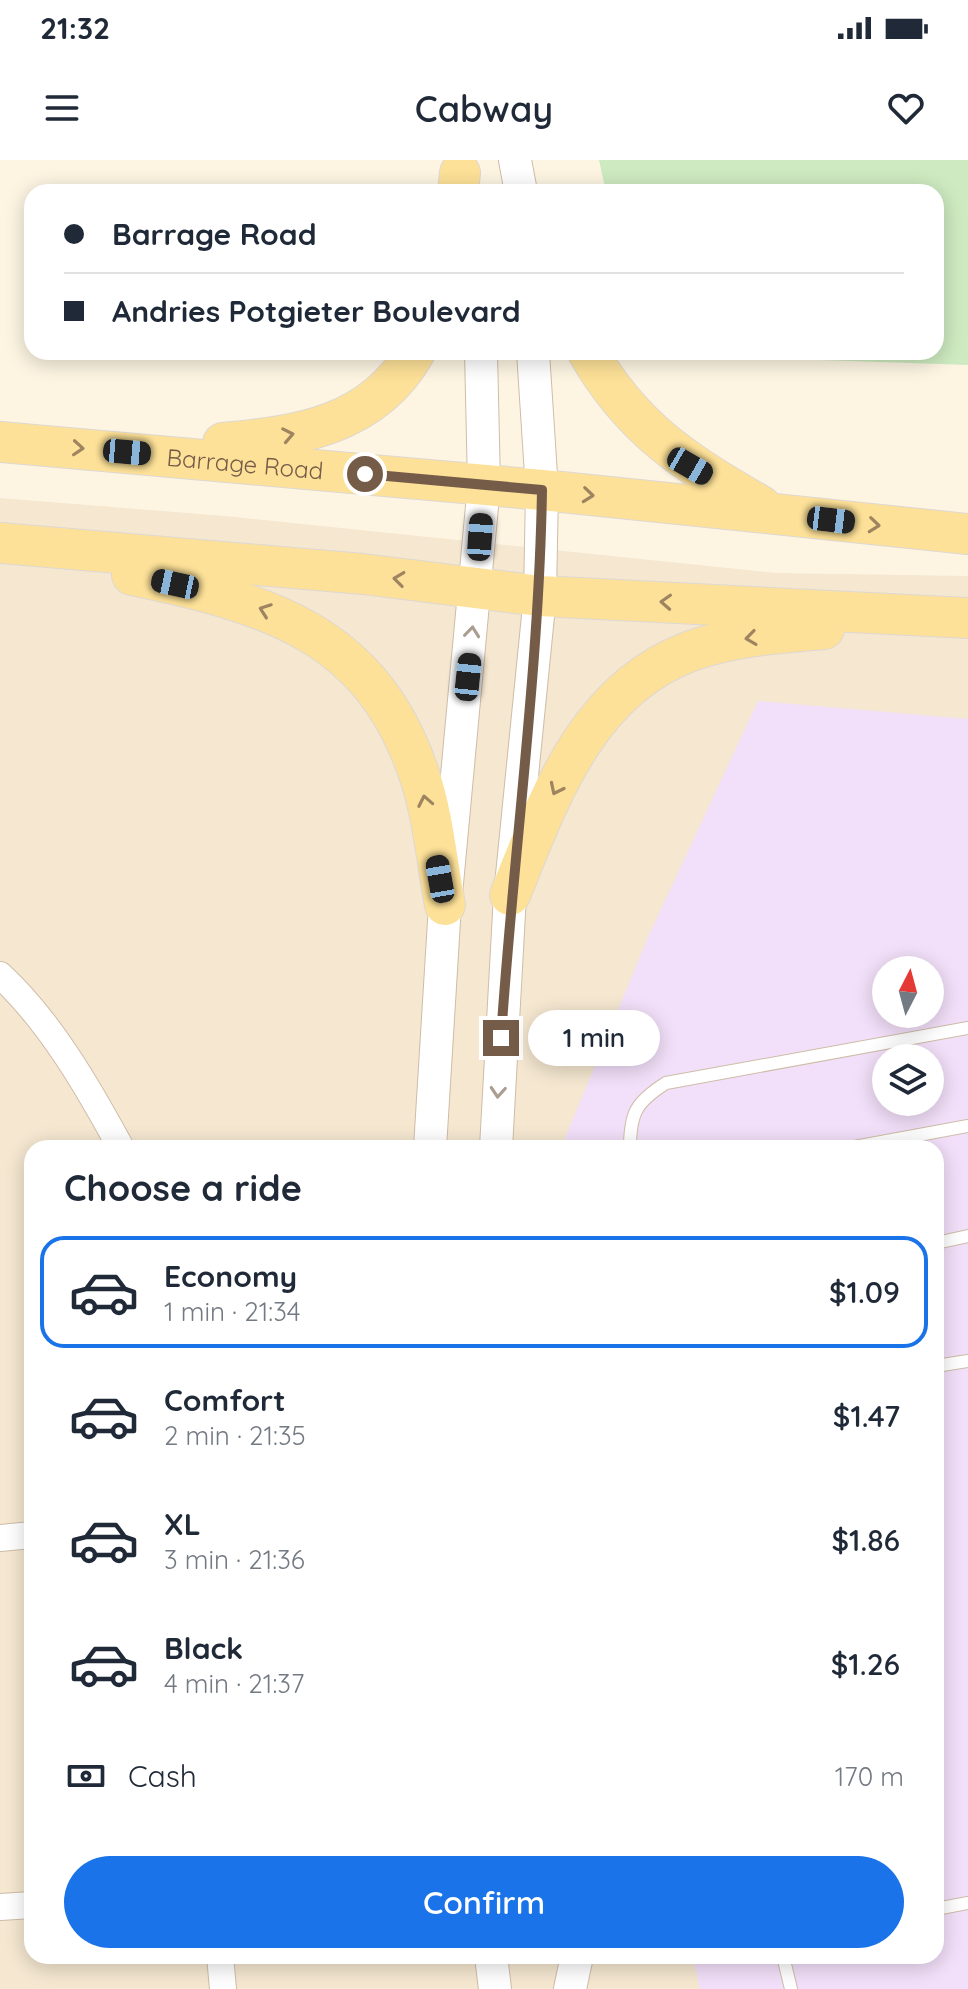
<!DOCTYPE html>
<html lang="en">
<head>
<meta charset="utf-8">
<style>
	body { margin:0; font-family:Quicksand,sans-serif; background:#f2f2f3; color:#1f2937; height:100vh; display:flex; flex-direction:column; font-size:30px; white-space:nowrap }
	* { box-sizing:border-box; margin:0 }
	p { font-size:26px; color:#747a83 }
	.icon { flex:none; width:44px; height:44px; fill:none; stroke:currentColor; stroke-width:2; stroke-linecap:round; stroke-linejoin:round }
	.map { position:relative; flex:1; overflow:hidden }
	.details { position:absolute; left:24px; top:980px; width:920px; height:824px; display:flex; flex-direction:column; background:#fff; border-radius:24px; box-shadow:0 4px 20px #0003 }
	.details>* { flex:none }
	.guide { position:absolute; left:24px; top:24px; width:920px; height:176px; border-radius:24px; box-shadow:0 4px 20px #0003; display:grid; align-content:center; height:176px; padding:0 40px; background:#fff }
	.needle { width:52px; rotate:6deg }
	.tools { position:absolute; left:872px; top:796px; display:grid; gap:16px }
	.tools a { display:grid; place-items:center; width:72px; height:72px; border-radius:50%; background:#fff; box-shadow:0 4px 20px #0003; font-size:40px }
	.end { position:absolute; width:36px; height:36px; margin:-18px; border:10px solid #755c48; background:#fff; box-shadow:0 0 0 4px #fff }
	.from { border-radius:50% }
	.bubble { position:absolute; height:56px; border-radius:28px; background:#fff; box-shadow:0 4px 20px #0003; font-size:26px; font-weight:600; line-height:56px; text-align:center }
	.car { position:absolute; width:24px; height:48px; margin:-24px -12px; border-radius:10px; box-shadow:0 0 6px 2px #0007; background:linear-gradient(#222 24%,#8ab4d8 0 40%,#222 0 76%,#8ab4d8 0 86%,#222 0) }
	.guide b { display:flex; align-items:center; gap:28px; height:76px; font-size:30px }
	.guide b+b { border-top:2px solid #e0e1e3 }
	.guide i { width:20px; height:20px; background:#1f2937 }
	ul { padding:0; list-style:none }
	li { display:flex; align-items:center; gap:24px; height:112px; margin:0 16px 12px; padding:0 24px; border:4px solid transparent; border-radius:24px }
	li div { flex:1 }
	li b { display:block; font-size:30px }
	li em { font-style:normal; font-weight:600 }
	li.selected { border-color:#1a73e8 }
	li>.icon { width:72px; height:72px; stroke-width:1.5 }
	h2 { padding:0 40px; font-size:36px; line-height:96px }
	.pay { display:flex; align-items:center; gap:20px; height:88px; padding:0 40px; font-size:30px }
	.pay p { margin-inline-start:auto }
	.cta { display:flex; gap:16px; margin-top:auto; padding:16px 40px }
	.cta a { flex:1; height:92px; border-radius:48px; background:#1a73e8; color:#fff; font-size:32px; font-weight:600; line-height:92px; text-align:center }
	.status { display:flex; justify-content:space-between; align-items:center; height:56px; padding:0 40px; background:#fff; direction:ltr }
	.status svg { height:22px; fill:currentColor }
	header { display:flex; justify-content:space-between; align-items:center; height:104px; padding:0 40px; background:#fff; font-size:36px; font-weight:600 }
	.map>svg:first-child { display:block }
</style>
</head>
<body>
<div class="status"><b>21:32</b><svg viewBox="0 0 49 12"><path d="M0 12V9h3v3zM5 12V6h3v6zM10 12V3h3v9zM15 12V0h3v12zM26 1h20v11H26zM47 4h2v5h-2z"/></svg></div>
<header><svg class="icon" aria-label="menu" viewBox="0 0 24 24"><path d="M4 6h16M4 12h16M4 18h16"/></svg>Cabway<svg class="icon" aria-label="heart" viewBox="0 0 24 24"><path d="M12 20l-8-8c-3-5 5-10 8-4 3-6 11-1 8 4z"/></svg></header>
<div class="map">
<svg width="968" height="1829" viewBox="0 0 968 1829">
	<rect width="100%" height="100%" fill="#fdf5e2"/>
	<!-- residential -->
	<path fill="#f5e7d0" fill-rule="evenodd" d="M0 338 224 356 776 413 968 416V1829H0ZM886 810H930V854H886ZM886 898H930V942H886ZM32 988H936V1796H32Z"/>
	<!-- education -->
	<path fill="#f2dff9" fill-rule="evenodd" d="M758 541 968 559V1829H700L693 1796H936V988H561L648 777ZM886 810H930V854H886ZM886 898H930V942H886Z"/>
	<!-- green -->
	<path fill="#cdeac0" d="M599 0H968V205L642 194 936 192V32H606Z"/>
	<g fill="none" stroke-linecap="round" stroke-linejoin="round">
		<defs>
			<path id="service" d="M630 988C630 953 636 942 666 923L968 868
				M849 988 968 966
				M936 1083 968 1076
				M936 1206 968 1201
				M936 1749 968 1743
				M783 1796 791 1829"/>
			<path id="minor" d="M0 815C50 861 89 929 121 988
				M0 1378 32 1375
				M0 1747 32 1745
				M220 1796 223 1829"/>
			<path id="tertiary" d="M515 0 521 32
				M430 988 445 745 484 325 481 192
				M496 988 510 735 540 436 542 330 533 192
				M491 1796 495 1829
				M570 1829 577 1796"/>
			<g id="primary">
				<path d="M458 32 460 13"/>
				<path d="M588 192C632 269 686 303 761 346"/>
				<path id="s1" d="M0 282 542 330 968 374"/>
				<path d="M223 283C298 276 373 266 415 192"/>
				<path d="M0 383 363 414 540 436 968 458"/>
				<path d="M132 415C265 443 371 471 419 614 433 654 437 702 445 745"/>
				<path d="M510 735C548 641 586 529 691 491 733 476 780 473 824 469"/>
			</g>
		</defs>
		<!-- service casing -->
		<use href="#service" stroke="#cebda8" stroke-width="14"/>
		<!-- minor casing -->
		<use href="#minor" stroke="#cebda8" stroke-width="28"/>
		<!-- tertiary casing -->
		<use href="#tertiary" stroke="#cebda8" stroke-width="34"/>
		<!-- primary casing -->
		<use href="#primary" stroke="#ded8d3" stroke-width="42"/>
		<!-- service -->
		<use href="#service" stroke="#fff" stroke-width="12"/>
		<!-- minor -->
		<use href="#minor" stroke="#fff" stroke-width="26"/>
		<!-- tertiary -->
		<use href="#tertiary" stroke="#fff" stroke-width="32"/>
		<!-- primary -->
		<use href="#primary" stroke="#fde198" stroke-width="40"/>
	</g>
	<!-- one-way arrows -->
	<defs><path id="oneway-chevron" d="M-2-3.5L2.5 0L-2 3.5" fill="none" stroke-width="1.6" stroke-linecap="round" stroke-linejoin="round" transform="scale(2)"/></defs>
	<g stroke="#9e8460">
		<use href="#oneway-chevron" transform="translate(288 275) rotate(-11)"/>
		<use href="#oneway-chevron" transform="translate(78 288) rotate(4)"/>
		<use href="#oneway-chevron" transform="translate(588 335) rotate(6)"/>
		<use href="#oneway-chevron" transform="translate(874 365) rotate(6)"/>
		<use href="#oneway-chevron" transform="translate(399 419) rotate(-173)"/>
		<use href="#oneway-chevron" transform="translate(666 442) rotate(-177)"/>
		<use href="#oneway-chevron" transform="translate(265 450) rotate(-160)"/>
		<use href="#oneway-chevron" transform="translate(751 478) rotate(172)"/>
		<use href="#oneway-chevron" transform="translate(556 629) rotate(116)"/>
		<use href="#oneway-chevron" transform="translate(425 641) rotate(-101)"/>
	</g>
	<g stroke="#ac9d91">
		<use href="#oneway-chevron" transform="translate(472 472) rotate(-84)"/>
		<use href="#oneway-chevron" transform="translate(498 932) rotate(94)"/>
	</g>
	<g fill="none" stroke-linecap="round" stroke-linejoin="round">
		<!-- route -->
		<path stroke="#755c48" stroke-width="10" d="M365 314 542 330C539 513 513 695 501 878"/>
	</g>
	<g text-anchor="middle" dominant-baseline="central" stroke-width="6" stroke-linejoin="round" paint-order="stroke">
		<!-- street labels -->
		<g font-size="24" fill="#755c48" stroke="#fff8e9">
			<text stroke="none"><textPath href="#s1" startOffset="246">Barrage Road</textPath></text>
		</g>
	</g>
</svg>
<div class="tools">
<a><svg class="needle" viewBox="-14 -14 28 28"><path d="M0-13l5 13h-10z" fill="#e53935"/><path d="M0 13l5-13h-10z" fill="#747a83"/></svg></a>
<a><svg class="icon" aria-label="layers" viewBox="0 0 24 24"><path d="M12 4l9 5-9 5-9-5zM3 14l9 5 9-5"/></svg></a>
</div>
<i class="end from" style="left:365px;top:314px"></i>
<i class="end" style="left:501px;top:878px"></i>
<div class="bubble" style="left:528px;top:850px;width:132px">1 min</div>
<i class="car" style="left:127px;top:292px;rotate:95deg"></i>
<i class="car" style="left:690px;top:306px;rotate:120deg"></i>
<i class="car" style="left:831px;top:360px;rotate:97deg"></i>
<i class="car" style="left:480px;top:377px;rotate:4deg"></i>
<i class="car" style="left:175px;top:424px;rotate:282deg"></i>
<i class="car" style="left:468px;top:517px;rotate:6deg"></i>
<i class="car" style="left:440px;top:719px;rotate:350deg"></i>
<div class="guide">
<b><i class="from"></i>Barrage Road</b>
<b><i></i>Andries Potgieter Boulevard</b>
</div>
<section class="details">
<h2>Choose a ride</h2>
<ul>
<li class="selected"><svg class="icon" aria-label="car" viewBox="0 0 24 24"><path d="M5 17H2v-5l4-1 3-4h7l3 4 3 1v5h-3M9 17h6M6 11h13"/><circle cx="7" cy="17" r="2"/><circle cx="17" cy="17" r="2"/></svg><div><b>Economy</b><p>1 min · 21:34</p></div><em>$1.09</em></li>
<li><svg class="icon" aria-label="car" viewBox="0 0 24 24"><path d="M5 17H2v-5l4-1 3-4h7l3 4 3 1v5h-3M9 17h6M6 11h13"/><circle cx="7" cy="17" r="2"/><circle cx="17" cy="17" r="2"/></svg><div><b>Comfort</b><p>2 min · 21:35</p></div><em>$1.47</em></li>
<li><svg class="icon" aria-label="car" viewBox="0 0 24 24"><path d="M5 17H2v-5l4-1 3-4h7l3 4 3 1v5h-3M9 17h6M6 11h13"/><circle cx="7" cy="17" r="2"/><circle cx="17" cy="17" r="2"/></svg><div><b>XL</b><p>3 min · 21:36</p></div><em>$1.86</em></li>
<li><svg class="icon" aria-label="car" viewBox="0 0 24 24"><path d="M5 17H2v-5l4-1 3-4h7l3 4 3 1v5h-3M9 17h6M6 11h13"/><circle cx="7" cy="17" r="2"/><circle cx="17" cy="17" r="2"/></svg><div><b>Black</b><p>4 min · 21:37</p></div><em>$1.26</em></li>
</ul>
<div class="pay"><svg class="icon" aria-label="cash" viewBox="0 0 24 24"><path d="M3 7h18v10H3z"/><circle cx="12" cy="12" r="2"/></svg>Cash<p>170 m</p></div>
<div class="cta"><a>Confirm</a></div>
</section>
</div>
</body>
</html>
